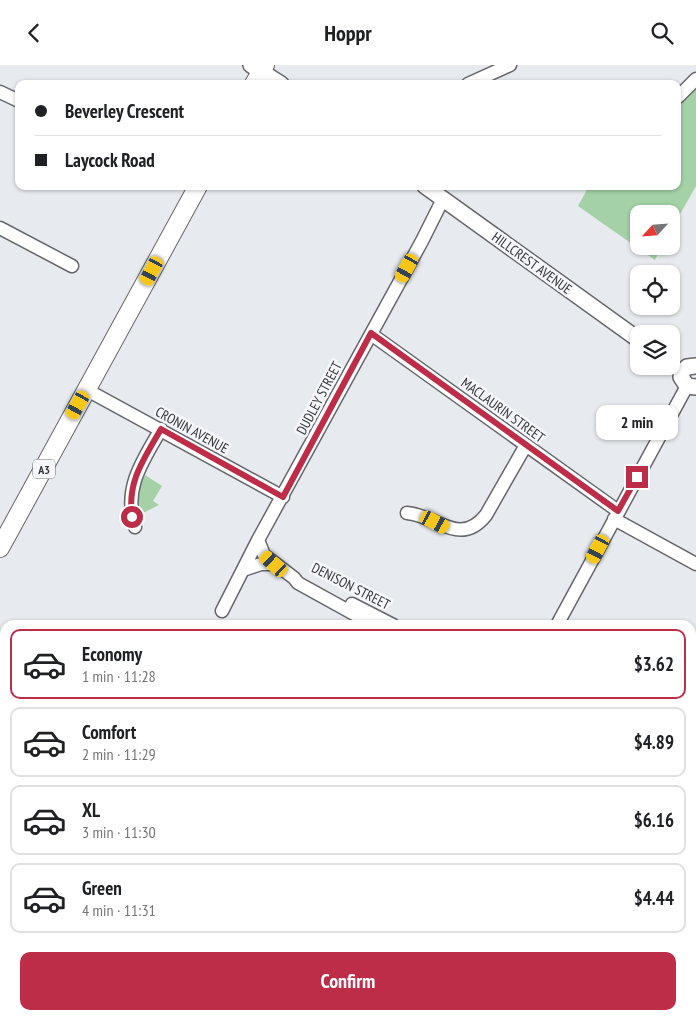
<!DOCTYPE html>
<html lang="en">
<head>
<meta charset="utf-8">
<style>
	body { margin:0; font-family:"PT Sans Narrow",sans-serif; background:#f6f6f6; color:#202124; height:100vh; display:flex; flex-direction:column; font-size:19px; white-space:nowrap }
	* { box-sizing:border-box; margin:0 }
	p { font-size:16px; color:#757577 }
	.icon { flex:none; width:28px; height:28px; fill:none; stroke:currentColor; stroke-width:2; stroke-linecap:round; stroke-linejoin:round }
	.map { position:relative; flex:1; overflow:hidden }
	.sheet { position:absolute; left:0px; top:555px; width:696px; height:400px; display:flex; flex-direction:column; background:#fff; border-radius:15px 15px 0 0; box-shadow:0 1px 4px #0004 }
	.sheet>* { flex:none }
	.top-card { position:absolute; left:15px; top:15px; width:666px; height:110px; border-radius:10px; box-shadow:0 1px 4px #0004; display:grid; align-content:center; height:110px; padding:0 20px; background:#fff }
	.needle { width:32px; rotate:244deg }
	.tools { position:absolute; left:630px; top:140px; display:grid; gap:10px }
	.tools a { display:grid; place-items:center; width:50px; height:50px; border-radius:10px; background:#fff; box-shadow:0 1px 4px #0004; font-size:25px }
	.end { position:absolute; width:22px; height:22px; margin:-11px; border:6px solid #bd2d48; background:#fff; box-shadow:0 0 0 2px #fff }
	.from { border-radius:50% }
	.bubble { position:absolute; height:35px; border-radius:10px; background:#fff; box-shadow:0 1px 4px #0004; font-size:16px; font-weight:700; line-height:35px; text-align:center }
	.car { position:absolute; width:15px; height:30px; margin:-15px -8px; border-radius:6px; box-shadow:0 0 4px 1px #0007; background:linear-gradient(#f5c518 24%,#345 0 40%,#f5c518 0 76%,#345 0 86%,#f5c518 0) }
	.top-card b { display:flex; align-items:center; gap:18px; height:48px; font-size:19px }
	.top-card b+b { border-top:1px solid #e0e0e0 }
	.top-card i { width:12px; height:12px; background:#202124 }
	ul { padding:9px 0 0; list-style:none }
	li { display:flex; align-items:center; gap:15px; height:70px; margin:0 10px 8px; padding:0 10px; border:2px solid #e0e0e0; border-radius:10px }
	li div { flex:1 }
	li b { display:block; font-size:19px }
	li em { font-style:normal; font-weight:700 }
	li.selected { border-color:#bd2d48 }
	li>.icon { width:45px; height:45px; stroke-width:1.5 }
	.action { display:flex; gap:10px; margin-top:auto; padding:10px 20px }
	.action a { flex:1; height:58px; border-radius:10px; background:#bd2d48; color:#fff; font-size:20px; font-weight:700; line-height:58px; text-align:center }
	header { display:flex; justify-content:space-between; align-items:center; height:65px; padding:0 20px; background:#fff; font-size:22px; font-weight:700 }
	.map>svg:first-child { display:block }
</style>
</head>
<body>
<header><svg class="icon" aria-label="back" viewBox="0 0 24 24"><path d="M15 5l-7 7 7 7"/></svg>Hoppr<svg class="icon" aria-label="search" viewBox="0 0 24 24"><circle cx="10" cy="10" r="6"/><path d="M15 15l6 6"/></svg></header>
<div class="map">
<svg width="696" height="955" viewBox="0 0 696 955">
	<defs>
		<filter id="shadow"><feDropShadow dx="2.5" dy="-2.5" stdDeviation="0" flood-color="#0004"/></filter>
	</defs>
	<rect width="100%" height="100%" fill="#e7eaee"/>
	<!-- green -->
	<path fill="#a4d1a5" d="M696 21V121L671 165V149H639V181H662L655 195 578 141 589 121H678V38Z
		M145 410 162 421 153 436 159 440 143 448C134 437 139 422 145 410Z"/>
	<!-- building -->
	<path fill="#514d4c" filter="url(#shadow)" d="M122 950H148L136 954Z
		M202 950H213V952L214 953 213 955H200Z"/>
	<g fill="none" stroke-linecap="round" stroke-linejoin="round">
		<defs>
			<path id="minor" d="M468 19 510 0
				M0 27 19 36
				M678 32 696 14
				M0 163 72 201
				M371 269 618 446
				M87 325 283 432
				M407 448C436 450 460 483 486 450L526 380
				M614 454 696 499
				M135 462C123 423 142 397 161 364
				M258 475 264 490 294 513 298 518 374 560
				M243 505 261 499H274
				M352 539 393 560
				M222 546 258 475 422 176 443 134
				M557 560 687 321
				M0 593 5 596
				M691 594 696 584
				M0 819 5 823
				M691 868 696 859
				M691 943 696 946
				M326 950 335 955
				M344 954 348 950
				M503 955 506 950
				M644 955 647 950"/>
			<path id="major" d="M251 0 281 19
				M425 121 639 275
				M696 301 687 302 682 307 681 312 687 321 696 322"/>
			<path id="highway" d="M254 19 265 0
				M0 483 198 121"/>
		</defs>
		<!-- minor casing -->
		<use href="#minor" stroke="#65676b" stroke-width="15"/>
		<!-- major casing -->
		<use href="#major" stroke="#65676b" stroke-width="18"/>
		<!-- highway casing -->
		<use href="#highway" stroke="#65676b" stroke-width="20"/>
		<!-- minor -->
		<use href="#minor" stroke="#fff" stroke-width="12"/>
		<!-- major -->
		<use href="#major" stroke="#fff" stroke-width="15"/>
		<!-- highway -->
		<use href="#highway" stroke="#fff" stroke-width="18"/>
	</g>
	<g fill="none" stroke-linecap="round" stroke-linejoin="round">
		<!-- route -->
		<path stroke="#bd2d48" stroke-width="6" d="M132 452C127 416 144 394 161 364L283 432 371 268 618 446 637 412"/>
	</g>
	<g text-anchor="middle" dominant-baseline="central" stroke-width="5" stroke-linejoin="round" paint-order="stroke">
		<!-- shield labels -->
		<rect fill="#f5f7fb" stroke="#6f7072" stroke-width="1" x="33" y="394.5" width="22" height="19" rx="4"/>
		<g font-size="12" font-weight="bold" fill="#353637">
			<text x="44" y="404">A3</text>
		</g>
		<!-- street labels -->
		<g font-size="14" fill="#353637" stroke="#f5f7fb">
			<text transform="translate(532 198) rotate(36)">HILLCREST AVENUE</text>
			<text transform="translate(319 333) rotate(-62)">DUDLEY STREET</text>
			<text transform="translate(503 345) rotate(36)">MACLAURIN STREET</text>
			<text transform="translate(192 365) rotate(29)">CRONIN AVENUE</text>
			<text transform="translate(351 521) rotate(27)">DENISON STREET</text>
		</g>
	</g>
</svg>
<div class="tools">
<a><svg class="needle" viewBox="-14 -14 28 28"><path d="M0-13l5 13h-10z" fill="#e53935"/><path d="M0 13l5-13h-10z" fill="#757577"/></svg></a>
<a><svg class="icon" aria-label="locate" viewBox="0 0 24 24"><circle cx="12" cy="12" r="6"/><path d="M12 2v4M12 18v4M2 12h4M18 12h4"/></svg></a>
<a><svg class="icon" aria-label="layers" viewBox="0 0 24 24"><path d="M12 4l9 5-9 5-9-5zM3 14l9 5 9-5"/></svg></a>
</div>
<i class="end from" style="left:132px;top:452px"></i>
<i class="end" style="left:637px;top:412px"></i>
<div class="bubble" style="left:596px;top:340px;width:82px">2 min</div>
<i class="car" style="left:407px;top:203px;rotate:209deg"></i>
<i class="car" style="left:152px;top:206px;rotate:208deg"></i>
<i class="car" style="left:78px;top:340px;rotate:209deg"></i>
<i class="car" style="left:435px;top:457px;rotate:118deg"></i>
<i class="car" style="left:598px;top:484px;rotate:208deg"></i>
<i class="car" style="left:274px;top:499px;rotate:312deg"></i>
<div class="top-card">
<b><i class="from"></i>Beverley Crescent</b>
<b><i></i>Laycock Road</b>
</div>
<section class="sheet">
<ul>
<li class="selected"><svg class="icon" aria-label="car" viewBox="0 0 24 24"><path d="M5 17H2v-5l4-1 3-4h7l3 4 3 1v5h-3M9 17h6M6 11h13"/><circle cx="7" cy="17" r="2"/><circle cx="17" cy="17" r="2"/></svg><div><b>Economy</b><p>1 min · 11:28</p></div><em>$3.62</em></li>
<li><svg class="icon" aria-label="car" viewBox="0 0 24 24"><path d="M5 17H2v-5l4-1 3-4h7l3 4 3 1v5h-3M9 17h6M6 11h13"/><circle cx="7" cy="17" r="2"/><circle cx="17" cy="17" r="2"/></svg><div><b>Comfort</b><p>2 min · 11:29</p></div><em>$4.89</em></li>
<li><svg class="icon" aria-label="car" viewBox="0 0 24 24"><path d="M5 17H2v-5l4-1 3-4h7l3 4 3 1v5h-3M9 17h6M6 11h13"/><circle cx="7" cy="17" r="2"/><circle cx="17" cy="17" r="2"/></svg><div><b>XL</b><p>3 min · 11:30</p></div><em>$6.16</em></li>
<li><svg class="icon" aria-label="car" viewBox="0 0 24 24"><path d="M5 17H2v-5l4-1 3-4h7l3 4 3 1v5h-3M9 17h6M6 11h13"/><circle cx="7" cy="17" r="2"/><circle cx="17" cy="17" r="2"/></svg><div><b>Green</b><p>4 min · 11:31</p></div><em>$4.44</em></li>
</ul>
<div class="action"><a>Confirm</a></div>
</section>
</div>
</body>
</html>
